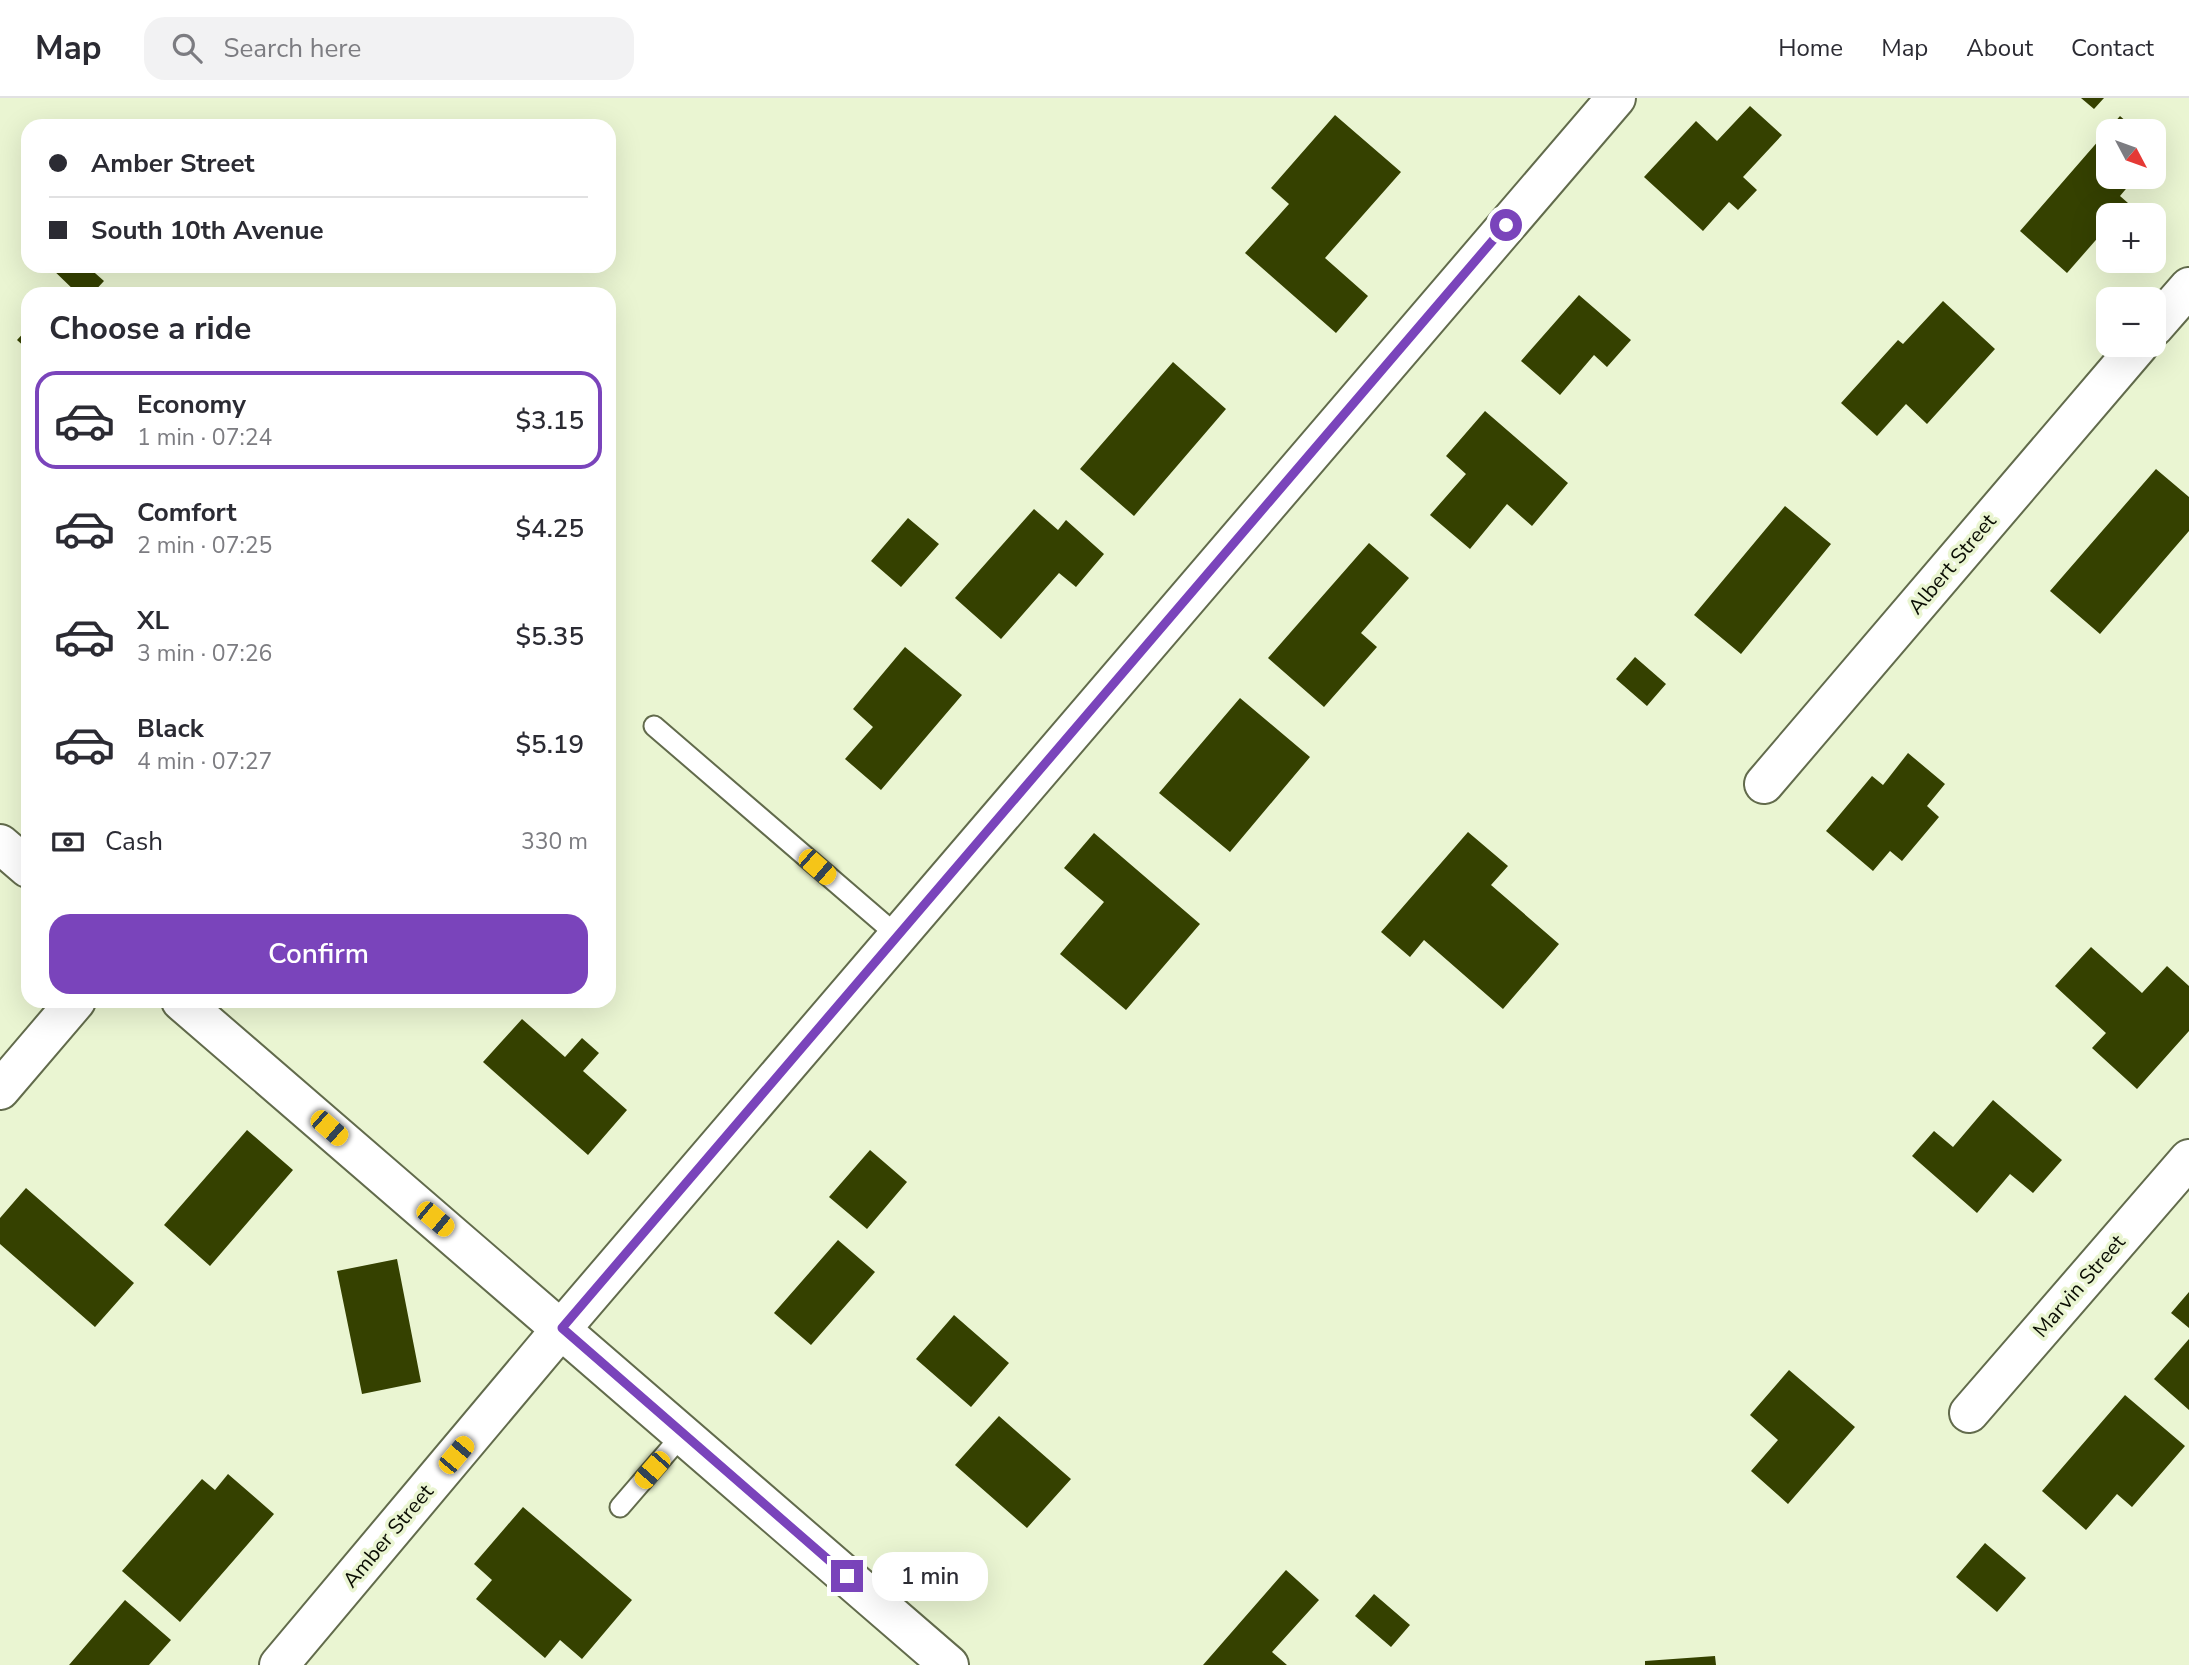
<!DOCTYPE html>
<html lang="en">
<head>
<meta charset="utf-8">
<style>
	body { margin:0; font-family:"Nunito Sans",sans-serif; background:#f2f2f3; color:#2b2b33; height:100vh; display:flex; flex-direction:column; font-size:26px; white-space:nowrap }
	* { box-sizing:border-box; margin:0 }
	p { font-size:23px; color:#7c7c81 }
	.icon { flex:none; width:38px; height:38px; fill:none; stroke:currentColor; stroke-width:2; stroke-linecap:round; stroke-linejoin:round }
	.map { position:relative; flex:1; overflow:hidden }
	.details { position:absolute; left:21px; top:189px; width:595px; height:721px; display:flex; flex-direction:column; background:#fff; border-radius:21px; box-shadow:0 7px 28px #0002 }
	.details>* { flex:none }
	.banner { position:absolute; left:21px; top:21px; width:595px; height:154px; border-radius:21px; box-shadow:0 7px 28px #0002; display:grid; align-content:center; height:154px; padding:0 28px; background:#fff }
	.needle { width:46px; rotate:131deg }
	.fabs { position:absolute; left:2096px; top:21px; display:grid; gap:14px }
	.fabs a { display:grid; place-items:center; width:70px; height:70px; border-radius:14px; background:#fff; box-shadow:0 7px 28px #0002; font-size:35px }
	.end { position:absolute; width:32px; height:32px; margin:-16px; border:9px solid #7a44bb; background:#fff; box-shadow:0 0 0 4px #fff }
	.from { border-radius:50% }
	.bubble { position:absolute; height:49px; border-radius:21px; background:#fff; box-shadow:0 7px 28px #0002; font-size:23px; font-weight:600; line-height:49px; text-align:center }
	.car { position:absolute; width:21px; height:42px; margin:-21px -10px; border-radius:9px; box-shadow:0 0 5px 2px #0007; background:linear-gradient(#f5c518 24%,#345 0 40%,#f5c518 0 76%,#345 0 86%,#f5c518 0) }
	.banner b { display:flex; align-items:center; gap:24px; height:66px; font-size:26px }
	.banner b+b { border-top:2px solid #e1e1e2 }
	.banner i { width:18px; height:18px; background:#2b2b33 }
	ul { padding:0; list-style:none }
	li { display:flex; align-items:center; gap:21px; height:98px; margin:0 14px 10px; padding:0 14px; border:4px solid transparent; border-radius:21px }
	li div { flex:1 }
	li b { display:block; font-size:26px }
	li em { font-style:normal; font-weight:600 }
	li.selected { border-color:#7a44bb }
	li>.icon { width:63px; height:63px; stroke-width:1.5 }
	h2 { padding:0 28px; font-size:32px; line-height:84px }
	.pay { display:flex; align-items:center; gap:18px; height:77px; padding:0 28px; font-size:26px }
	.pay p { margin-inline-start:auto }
	.action { display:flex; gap:14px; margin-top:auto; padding:14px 28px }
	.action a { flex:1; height:80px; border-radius:21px; background:#7a44bb; color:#fff; font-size:28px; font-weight:600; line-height:80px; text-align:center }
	header { display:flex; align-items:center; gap:42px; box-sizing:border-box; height:98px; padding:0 35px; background:#fff; border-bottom:2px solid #e1e1e2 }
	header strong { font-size:33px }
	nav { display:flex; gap:38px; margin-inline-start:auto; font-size:24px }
	.search { width:490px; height:63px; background:#f2f2f3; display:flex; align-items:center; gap:18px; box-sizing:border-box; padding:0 24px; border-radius:21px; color:#7c7c81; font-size:26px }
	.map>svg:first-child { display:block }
</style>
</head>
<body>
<header>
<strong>Map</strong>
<div class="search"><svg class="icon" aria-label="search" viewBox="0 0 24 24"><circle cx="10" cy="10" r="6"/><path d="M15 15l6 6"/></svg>Search here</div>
<nav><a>Home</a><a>Map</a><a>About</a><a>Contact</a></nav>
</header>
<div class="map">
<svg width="2189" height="1567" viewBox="0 0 2189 1567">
	<rect width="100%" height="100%" fill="#eaf5d2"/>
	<!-- building -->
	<path fill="#354100" d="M2081 0H2104L2094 11Z
		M1750 8 1782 37 1743 79 1757 92 1738 112 1729 104 1703 133 1644 79 1696 23 1717 43Z
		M1335 17 1401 74 1325 160 1368 198 1336 235 1245 155 1289 106 1271 90Z
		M2120 18 2137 33H2109V79H2136L2120 98 2128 105 2117 117H2109V127L2067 175 2020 133Z
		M49 168H87L104 183 92 196H78Z
		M1579 197 1631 242 1607 269 1594 257 1560 297 1521 263Z
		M1943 203 1995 251 1927 326 1906 306 1877 338 1841 305 1898 242 1903 246Z
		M28 230V252L17 242Z
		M1173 264 1226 311 1134 418 1080 371Z
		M1485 313 1568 385 1532 428 1507 406 1470 451 1430 417 1466 376 1446 358Z
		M2156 371 2189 399V433L2100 536 2050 493Z
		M1785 408 1831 446 1741 556 1694 517Z
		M1034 411 1058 432 1066 422 1104 456 1076 489 1059 475 1001 541 955 500Z
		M908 420 939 446 901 489 871 463Z
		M1369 445 1409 480 1361 535 1377 549 1324 609 1268 560Z
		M905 549 962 597 881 692 845 661 873 629 853 611Z
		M1635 559 1666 586 1647 608 1616 581Z
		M1240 600 1310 659 1230 754 1159 695Z
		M1908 655 1945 686 1927 708 1939 719 1902 763 1890 753 1873 773 1826 733 1872 678 1883 687Z
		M1468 734 1508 768 1491 787 1559 846 1503 911 1424 842 1410 859 1381 834Z
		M1094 735 1200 826 1126 912 1060 856 1104 804 1064 770Z
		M2091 849 2142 895 2167 868 2189 888V933L2137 991 2092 950 2106 935 2055 888Z
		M522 921 565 959 582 940 599 955 583 973 627 1012 588 1057 483 964Z
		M1993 1002 2062 1062 2033 1095 2010 1076 1977 1115 1912 1058 1934 1033 1953 1049Z
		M247 1032 293 1072 210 1168 164 1127Z
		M870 1052 907 1084 867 1131 829 1099Z
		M26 1090 134 1185 95 1229 0 1146V1120Z
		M838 1142 875 1174 811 1247 774 1215Z
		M397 1161 421 1284 362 1296 337 1173Z
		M2189 1194V1230L2171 1215Z
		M954 1217 1009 1265 971 1309 916 1261Z
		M2189 1241V1312L2154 1281Z
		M1789 1272 1855 1329 1788 1406 1751 1373 1778 1342 1750 1317Z
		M2125 1297 2185 1348 2132 1409 2117 1396 2086 1432 2042 1393Z
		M999 1318 1071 1381 1027 1430 955 1367Z
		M228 1376 274 1416 180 1524 122 1473 202 1381 215 1392Z
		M523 1409 632 1502 582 1561 560 1542 545 1560 476 1501 492 1482 474 1466Z
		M1985 1445 2026 1480 1997 1514 1956 1479Z
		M1286 1472 1319 1502 1272 1554 1287 1567H1203Z
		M1374 1496 1410 1527 1391 1549 1355 1518Z
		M125 1502 171 1542 149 1567H69Z
		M1715 1558 1716 1567H1645V1563Z"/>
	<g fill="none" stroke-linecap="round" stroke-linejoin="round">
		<defs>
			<path id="service" d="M654 628 899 839
				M620 1409 683 1336"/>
			<path id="minor" d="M2154 229 2189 189
				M1764 686 2139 247
				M0 992 76 903
				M1969 1315 2189 1061
				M279 1567 562 1230 1616 0"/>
			<path id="primary" d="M0 746 28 770
				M181 903 949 1567"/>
		</defs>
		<!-- service casing -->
		<use href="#service" stroke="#626b4c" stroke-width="23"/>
		<!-- minor casing -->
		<use href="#minor" stroke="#626b4c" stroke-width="42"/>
		<!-- primary casing -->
		<use href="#primary" stroke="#626b4c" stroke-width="42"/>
		<!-- service -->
		<use href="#service" stroke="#fff" stroke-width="19"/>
		<!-- minor -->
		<use href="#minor" stroke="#fff" stroke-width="38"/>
		<!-- primary -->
		<use href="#primary" stroke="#fff" stroke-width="38"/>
	</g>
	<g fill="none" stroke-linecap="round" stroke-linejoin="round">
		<!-- route -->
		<path stroke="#7a44bb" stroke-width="9" d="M847 1478 562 1230 1506 127"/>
	</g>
	<g text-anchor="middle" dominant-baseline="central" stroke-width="7" stroke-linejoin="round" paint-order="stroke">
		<!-- street labels -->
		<g font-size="21" fill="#0a0d03" stroke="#eaf5d2">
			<text transform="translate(1952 466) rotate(-50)">Albert Street</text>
			<text transform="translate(2079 1188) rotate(-49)">Marvin Street</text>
			<text transform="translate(388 1438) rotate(-50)">Amber Street</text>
		</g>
	</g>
</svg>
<div class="fabs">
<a><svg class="needle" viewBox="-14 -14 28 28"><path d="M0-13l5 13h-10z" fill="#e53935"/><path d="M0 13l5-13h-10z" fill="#7c7c81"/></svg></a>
<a>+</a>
<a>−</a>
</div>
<i class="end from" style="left:1506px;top:127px"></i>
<i class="end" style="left:847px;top:1478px"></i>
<div class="bubble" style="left:872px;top:1454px;width:116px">1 min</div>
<i class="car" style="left:817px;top:769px;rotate:131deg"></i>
<i class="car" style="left:329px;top:1030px;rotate:131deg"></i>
<i class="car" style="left:435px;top:1121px;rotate:130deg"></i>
<i class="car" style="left:456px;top:1357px;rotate:40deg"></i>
<i class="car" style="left:652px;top:1372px;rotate:221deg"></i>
<div class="banner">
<b><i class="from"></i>Amber Street</b>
<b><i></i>South 10th Avenue</b>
</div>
<section class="details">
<h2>Choose a ride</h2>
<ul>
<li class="selected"><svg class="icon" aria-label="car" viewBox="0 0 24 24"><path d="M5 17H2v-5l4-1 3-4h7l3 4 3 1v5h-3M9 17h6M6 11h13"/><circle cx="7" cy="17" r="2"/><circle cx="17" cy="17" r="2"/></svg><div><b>Economy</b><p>1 min · 07:24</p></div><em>$3.15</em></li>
<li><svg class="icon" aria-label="car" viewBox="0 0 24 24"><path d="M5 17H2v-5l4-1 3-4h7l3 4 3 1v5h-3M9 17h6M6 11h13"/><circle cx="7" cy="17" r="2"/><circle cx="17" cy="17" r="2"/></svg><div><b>Comfort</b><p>2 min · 07:25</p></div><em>$4.25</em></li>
<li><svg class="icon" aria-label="car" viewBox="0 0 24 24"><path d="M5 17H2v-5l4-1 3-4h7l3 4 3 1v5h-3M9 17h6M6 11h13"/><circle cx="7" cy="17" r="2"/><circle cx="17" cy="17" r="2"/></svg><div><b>XL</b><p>3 min · 07:26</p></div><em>$5.35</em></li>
<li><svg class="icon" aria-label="car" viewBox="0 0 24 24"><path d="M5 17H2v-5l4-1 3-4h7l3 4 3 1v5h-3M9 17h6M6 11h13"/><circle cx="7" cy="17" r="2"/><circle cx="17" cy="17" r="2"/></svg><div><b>Black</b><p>4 min · 07:27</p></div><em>$5.19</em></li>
</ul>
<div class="pay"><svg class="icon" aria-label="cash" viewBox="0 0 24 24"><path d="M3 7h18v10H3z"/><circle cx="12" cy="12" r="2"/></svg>Cash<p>330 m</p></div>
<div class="action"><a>Confirm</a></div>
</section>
</div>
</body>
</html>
